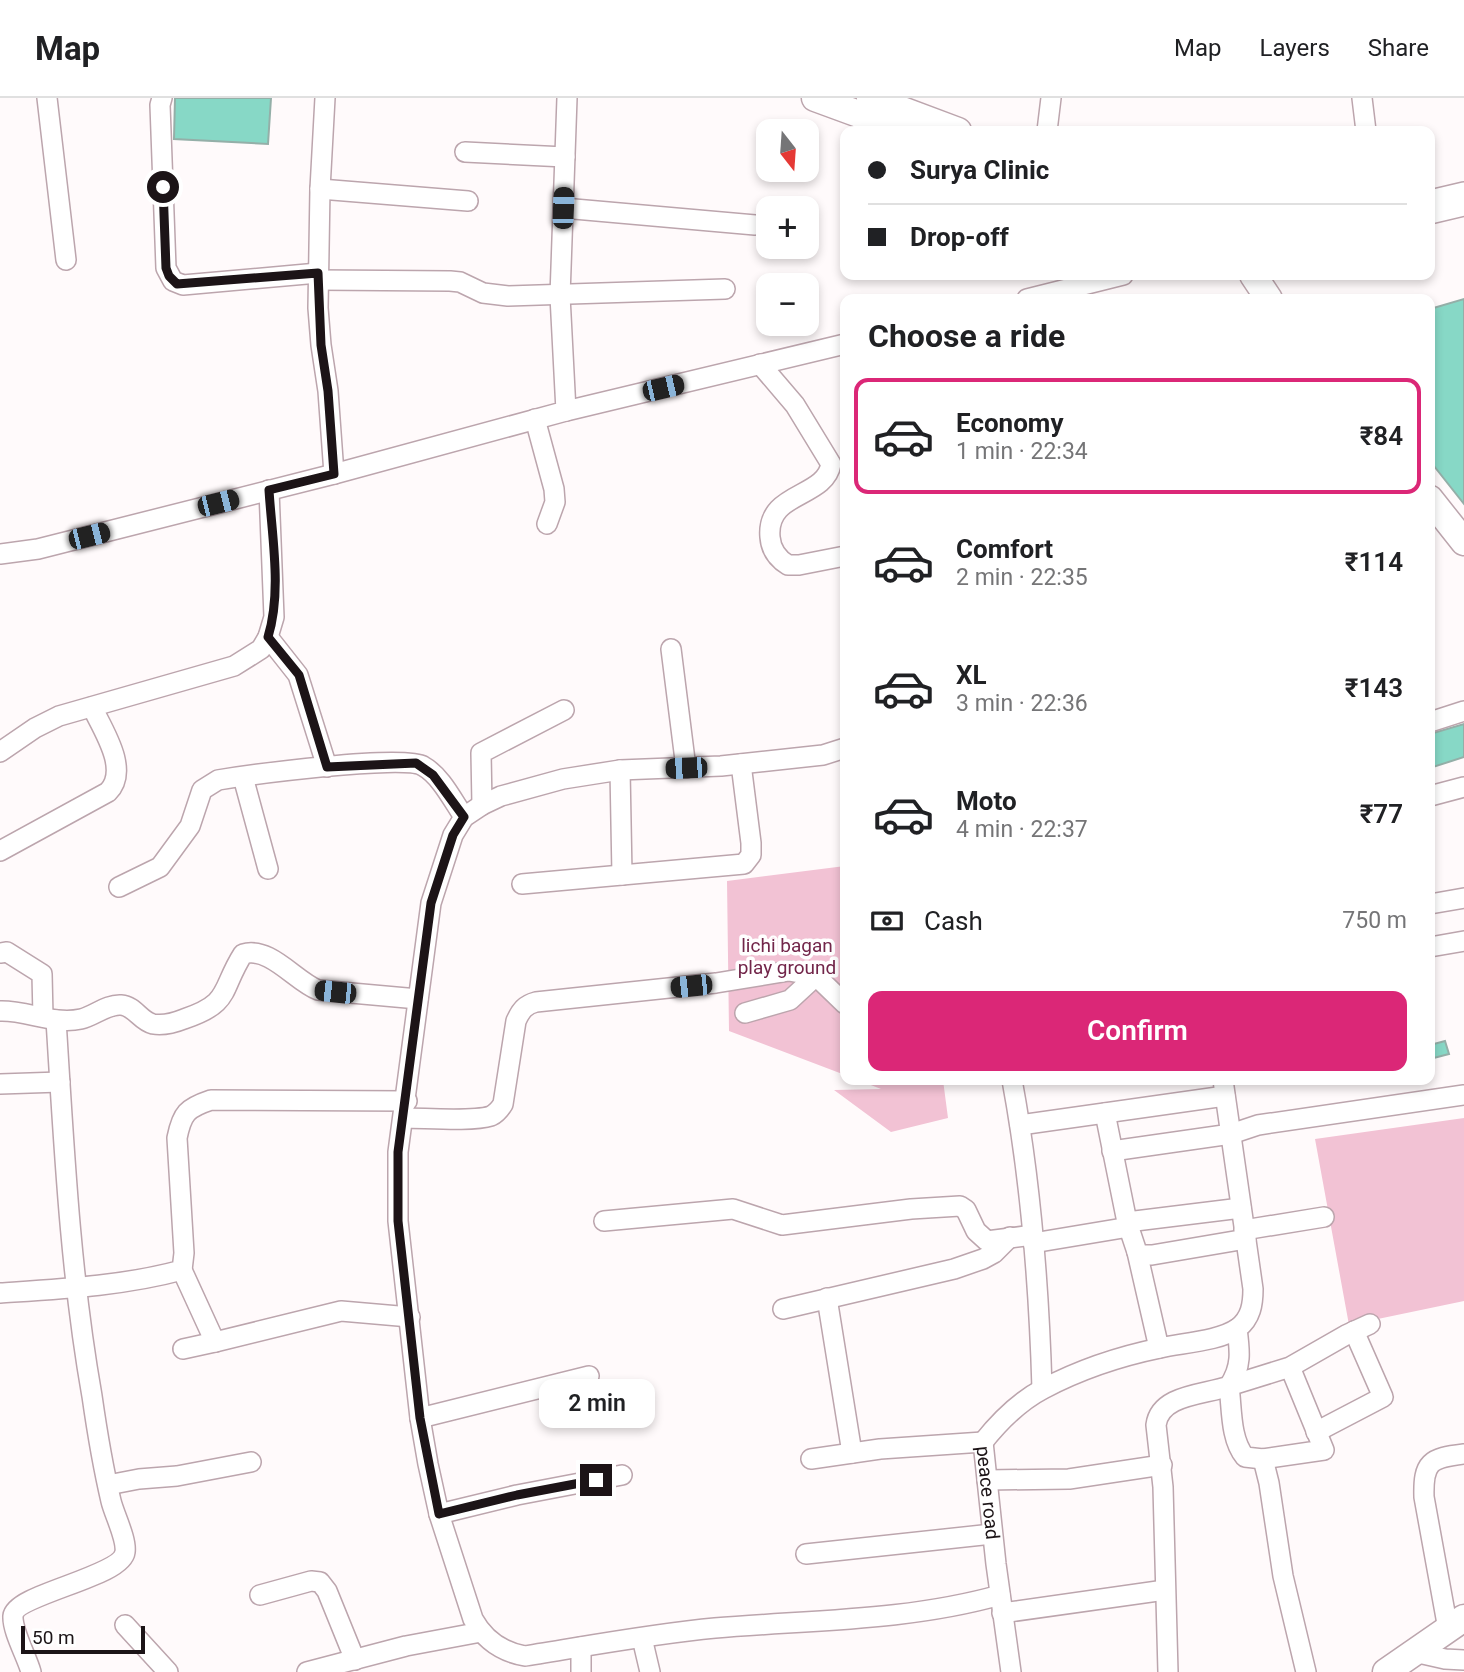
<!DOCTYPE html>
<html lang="en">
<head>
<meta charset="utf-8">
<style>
	body { margin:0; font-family:Roboto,sans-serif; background:#f2f2f2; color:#202124; height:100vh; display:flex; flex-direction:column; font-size:26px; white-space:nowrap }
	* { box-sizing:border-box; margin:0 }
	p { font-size:23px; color:#757577 }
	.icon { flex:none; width:38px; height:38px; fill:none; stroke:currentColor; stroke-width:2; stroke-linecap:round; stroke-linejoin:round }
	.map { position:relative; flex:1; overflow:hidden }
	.sheet { position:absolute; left:840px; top:196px; width:595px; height:791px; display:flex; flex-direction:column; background:#fff; border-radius:14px; box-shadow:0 4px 10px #0003 }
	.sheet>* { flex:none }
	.guide { position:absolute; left:840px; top:28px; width:595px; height:154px; border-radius:14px; box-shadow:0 4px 10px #0003; display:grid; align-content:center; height:154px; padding:0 28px; background:#fff }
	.needle { width:46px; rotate:163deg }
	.fabs { position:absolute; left:756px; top:21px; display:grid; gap:14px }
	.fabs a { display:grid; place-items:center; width:63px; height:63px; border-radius:14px; background:#fff; box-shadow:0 4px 10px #0003; font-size:35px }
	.scale { position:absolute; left:21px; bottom:18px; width:124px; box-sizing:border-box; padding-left:7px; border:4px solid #1c1417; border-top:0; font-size:19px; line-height:24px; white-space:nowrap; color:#1c1417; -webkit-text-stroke:5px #fff; paint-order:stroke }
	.end { position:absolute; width:32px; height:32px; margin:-16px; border:9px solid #1c1417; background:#fff; box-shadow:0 0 0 4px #fff }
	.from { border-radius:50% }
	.bubble { position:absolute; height:49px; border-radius:14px; background:#fff; box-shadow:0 4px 10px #0003; font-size:23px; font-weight:600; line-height:49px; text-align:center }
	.car { position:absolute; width:21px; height:42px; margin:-21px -10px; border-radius:9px; box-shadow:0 0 5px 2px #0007; background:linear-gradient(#222 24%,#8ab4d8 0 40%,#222 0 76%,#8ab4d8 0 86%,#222 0) }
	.guide b { display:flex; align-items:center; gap:24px; height:66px; font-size:26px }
	.guide b+b { border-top:2px solid #e0e0e0 }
	.guide i { width:18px; height:18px; background:#202124 }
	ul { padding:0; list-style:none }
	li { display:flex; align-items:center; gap:21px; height:116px; margin:0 14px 10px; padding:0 14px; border:4px solid transparent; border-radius:14px }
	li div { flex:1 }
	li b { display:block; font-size:26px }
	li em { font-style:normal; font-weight:600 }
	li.current { border-color:#db2777 }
	li>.icon { width:63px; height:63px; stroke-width:1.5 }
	h2 { padding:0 28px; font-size:32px; line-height:84px }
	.pay { display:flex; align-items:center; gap:18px; height:77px; padding:0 28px; font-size:26px }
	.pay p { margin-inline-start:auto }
	.primary-button { display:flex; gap:14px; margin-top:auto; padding:14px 28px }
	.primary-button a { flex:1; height:80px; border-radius:14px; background:#db2777; color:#fff; font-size:28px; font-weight:600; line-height:80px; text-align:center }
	header { display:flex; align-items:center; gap:42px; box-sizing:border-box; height:98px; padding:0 35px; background:#fff; border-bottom:2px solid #e0e0e0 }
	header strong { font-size:33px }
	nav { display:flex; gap:38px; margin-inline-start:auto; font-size:24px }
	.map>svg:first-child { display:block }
</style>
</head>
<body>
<header>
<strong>Map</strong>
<nav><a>Map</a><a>Layers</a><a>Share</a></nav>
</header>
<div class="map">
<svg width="1464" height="1574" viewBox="0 0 1464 1574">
	<rect width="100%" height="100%" fill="#fffafb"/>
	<!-- green -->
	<path fill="#f2c2d4" d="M845 768V977L729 933 727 783Z
		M858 982H943L948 1020 891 1034 834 992 881 991Z
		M1464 1020V1203L1349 1227 1315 1041Z"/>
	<!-- building -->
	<path fill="#87d8c6" stroke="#94afa8" stroke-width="2" d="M175 0H271L268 46 174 41Z
		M1464 201V406L1430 363V211Z
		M1464 626V659L1430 670V636Z
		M1445 943 1449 956 1430 961V947Z"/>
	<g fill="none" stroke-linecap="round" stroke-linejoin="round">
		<defs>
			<g id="minor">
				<path d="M47 0 66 162"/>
				<path d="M162 0 160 7 166 170 173 183 183 187 318 175"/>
				<path d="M325 0 320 91 318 210 321 247 328 293 334 376"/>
				<path d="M1362 0 1366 33"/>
				<path d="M1047 33 1051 0"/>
				<path d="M465 54 565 59"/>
				<path d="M320 91 468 103"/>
				<path d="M1430 102 1464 94"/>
				<path d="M563 110 755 127"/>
				<path d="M1430 116 1464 108"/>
				<path d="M318 182 450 183 460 184 483 195 508 198 725 191"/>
				<path d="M1027 201 1123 177"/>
				<path d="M760 266 795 307 831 366C825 401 766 393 770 439 771 452 778 461 788 467H799L845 458"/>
				<path d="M566 313 845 246"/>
				<path d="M535 321 554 391 555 404 547 426"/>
				<path d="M0 456 38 451 334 376 566 313 560 198 567 0"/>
				<path d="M268 539 298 577 327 669"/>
				<path d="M671 551 686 670"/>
				<path d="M1430 624 1464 613"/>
				<path d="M845 650 823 657 721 668 620 672 563 681 501 698 482 707 464 719 453 737 431 805 398 1054V1123L420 1320 428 1366 439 1416 473 1521C484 1541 502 1554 525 1558 588 1548 651 1536 715 1530 810 1522 908 1523 1000 1497"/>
				<path d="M0 654 35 630 59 618 234 568 261 551 268 539 274 519 269 392"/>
				<path d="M620 672 622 777"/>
				<path d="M243 679 268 771"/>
				<path d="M1430 698 1464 689"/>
				<path d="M482 707 481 655 564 612"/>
				<path d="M0 753 108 694C130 672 103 632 92 609"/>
				<path d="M522 786 744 766 751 757V745L741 666"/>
				<path d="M119 789 160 769 190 728 202 692 218 682C249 677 403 656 423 668 441 678 453 703 464 719"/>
				<path d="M1430 806 1464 800"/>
				<path d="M1430 849 1464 843"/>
				<path d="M0 855 7 854 42 876 43 919"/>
				<path d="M0 913C27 912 53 927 81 921 94 918 107 906 121 907 135 908 140 923 153 926 164 928 174 925 184 921 232 905 220 892 243 856 270 848 295 883 318 892L418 901"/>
				<path d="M745 915 790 902 816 878"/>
				<path d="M1012 982C1031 1084 1039 1187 1042 1291"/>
				<path d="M0 986 60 984"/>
				<path d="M1105 1015 1127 1124 1137 1154 1143 1157H1152L1246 1141"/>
				<path d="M404 1020C426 1020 472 1024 491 1018 497 1015 500 1011 503 1006L516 923C521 912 525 907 536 904L716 885 789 873 816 878 845 906"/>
				<path d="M1020 1027 1225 998"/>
				<path d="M1112 1053 1231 1036 1258 1027 1464 997"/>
				<path d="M604 1123 733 1111 782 1127 911 1111 960 1108 966 1112 976 1133 987 1143 1033 1137"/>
				<path d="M1127 1124 1241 1110"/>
				<path d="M1244 1132 1324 1119"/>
				<path d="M1033 1145 1129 1129"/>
				<path d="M1137 1154 1159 1250"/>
				<path d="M182 1172 215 1244 341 1213 410 1219"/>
				<path d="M0 1195C61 1191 123 1188 182 1172L184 1155 177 1040C182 1015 187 1010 211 1002L407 1003"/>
				<path d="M827 1200 852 1355"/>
				<path d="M783 1211 954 1171 983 1161 994 1155 1010 1139"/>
				<path d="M183 1251 215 1244"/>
				<path d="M1290 1269 1324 1352 1263 1361 1245 1359C1230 1341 1232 1310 1229 1288L1290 1269 1346 1237 1370 1226"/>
				<path d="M420 1320 589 1278"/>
				<path d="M1316 1334 1383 1299 1354 1233"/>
				<path d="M983 1344C999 1324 1020 1303 1043 1291 1079 1272 1121 1258 1160 1250 1182 1245 1220 1243 1238 1230 1251 1220 1253 1206 1253 1191L1223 982"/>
				<path id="s1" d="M811 1361 880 1351 983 1344 996 1466 1011 1574"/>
				<path d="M1263 1361 1269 1385 1283 1478 1306 1574"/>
				<path d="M987 1382 1069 1381 1162 1367"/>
				<path d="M108 1387 139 1381 177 1378 251 1364"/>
				<path d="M439 1416 517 1397 622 1377"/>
				<path d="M806 1456 992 1436"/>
				<path d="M260 1497 311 1483 320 1484 327 1493 355 1562"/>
				<path d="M1002 1515 1165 1492"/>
				<path d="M125 1527 168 1574"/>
				<path d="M1448 1531 1424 1399C1423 1364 1430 1360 1464 1356"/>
				<path d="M642 1540 650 1574"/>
				<path d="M581 1549V1574"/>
				<path d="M1414 1554 1445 1561 1464 1562"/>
				<path d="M31 1574C27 1559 12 1533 13 1518 15 1496 122 1479 125 1454 127 1441 114 1416 111 1403 103 1369 97 1333 92 1298 70 1174 64 1048 56 922"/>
				<path d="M307 1574 406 1548 481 1534"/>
				<path d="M1168 1574 1163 1389 1156 1327C1160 1296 1205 1297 1229 1288 1242 1269 1240 1253 1237 1231"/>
			</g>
			<path id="major" d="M815 0 905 33
				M870 0 958 33
				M1253 177 1269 201
				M1430 401 1464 444
				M1386 1574 1464 1520"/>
		</defs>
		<!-- minor casing -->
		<use href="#minor" stroke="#bca5ad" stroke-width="22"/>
		<!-- major casing -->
		<use href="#major" stroke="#bca5ad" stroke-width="29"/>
		<!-- minor -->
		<use href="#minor" stroke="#fff" stroke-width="19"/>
		<!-- major -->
		<use href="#major" stroke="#fff" stroke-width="26"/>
	</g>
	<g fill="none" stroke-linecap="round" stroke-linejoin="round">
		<!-- route -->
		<path stroke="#1c1417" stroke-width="9" d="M163 89 166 170 169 178 177 186 318 175 321 247 328 293 334 376 269 392C272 440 282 493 268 539L299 577 327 669 416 665 433 677 464 719 453 737 431 805 398 1054V1123L420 1320 439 1416 517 1397 596 1382"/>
	</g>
	<g text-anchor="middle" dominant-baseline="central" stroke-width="7" stroke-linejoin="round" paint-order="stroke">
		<!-- park labels -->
		<g font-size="19" fill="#72264a" stroke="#fff">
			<text x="787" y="847">lichi bagan<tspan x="787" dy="22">play ground</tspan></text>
		</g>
		<!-- street labels -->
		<g font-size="19" fill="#1c1417" stroke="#fff">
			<text stroke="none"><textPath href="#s1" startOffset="224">peace road</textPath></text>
		</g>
	</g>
</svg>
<div class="fabs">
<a><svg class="needle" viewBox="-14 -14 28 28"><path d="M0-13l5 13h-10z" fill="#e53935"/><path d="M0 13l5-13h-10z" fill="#757577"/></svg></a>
<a>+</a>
<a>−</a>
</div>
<div class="scale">50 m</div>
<i class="end from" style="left:163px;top:89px"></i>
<i class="end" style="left:596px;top:1382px"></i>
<div class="bubble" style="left:539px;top:1281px;width:116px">2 min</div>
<i class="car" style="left:563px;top:110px;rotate:2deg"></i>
<i class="car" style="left:663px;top:290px;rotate:77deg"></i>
<i class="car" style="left:218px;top:405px;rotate:76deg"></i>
<i class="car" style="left:89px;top:438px;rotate:76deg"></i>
<i class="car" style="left:686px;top:670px;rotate:268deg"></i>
<i class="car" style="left:691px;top:888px;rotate:264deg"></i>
<i class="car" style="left:335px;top:894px;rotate:276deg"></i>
<div class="guide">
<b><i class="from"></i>Surya Clinic</b>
<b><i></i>Drop-off</b>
</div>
<section class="sheet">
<h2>Choose a ride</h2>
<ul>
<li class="current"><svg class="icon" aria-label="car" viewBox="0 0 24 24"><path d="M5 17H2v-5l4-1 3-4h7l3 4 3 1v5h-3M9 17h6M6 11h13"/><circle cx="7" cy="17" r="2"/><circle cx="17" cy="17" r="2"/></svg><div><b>Economy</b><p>1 min · 22:34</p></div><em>₹84</em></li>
<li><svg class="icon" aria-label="car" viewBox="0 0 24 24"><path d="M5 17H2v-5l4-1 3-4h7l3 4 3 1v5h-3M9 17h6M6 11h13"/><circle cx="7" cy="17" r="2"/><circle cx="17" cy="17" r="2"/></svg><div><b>Comfort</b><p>2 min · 22:35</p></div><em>₹114</em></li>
<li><svg class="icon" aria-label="car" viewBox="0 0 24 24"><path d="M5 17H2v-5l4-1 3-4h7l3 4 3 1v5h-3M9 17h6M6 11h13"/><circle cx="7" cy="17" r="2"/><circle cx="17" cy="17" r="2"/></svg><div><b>XL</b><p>3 min · 22:36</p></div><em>₹143</em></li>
<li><svg class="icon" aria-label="car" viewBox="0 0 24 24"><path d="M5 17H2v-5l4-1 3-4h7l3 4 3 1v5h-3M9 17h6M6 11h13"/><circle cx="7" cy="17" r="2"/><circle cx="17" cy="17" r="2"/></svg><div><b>Moto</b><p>4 min · 22:37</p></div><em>₹77</em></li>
</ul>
<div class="pay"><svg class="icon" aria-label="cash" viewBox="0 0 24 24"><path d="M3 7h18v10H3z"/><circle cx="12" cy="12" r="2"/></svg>Cash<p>750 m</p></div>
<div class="primary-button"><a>Confirm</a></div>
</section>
</div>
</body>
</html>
